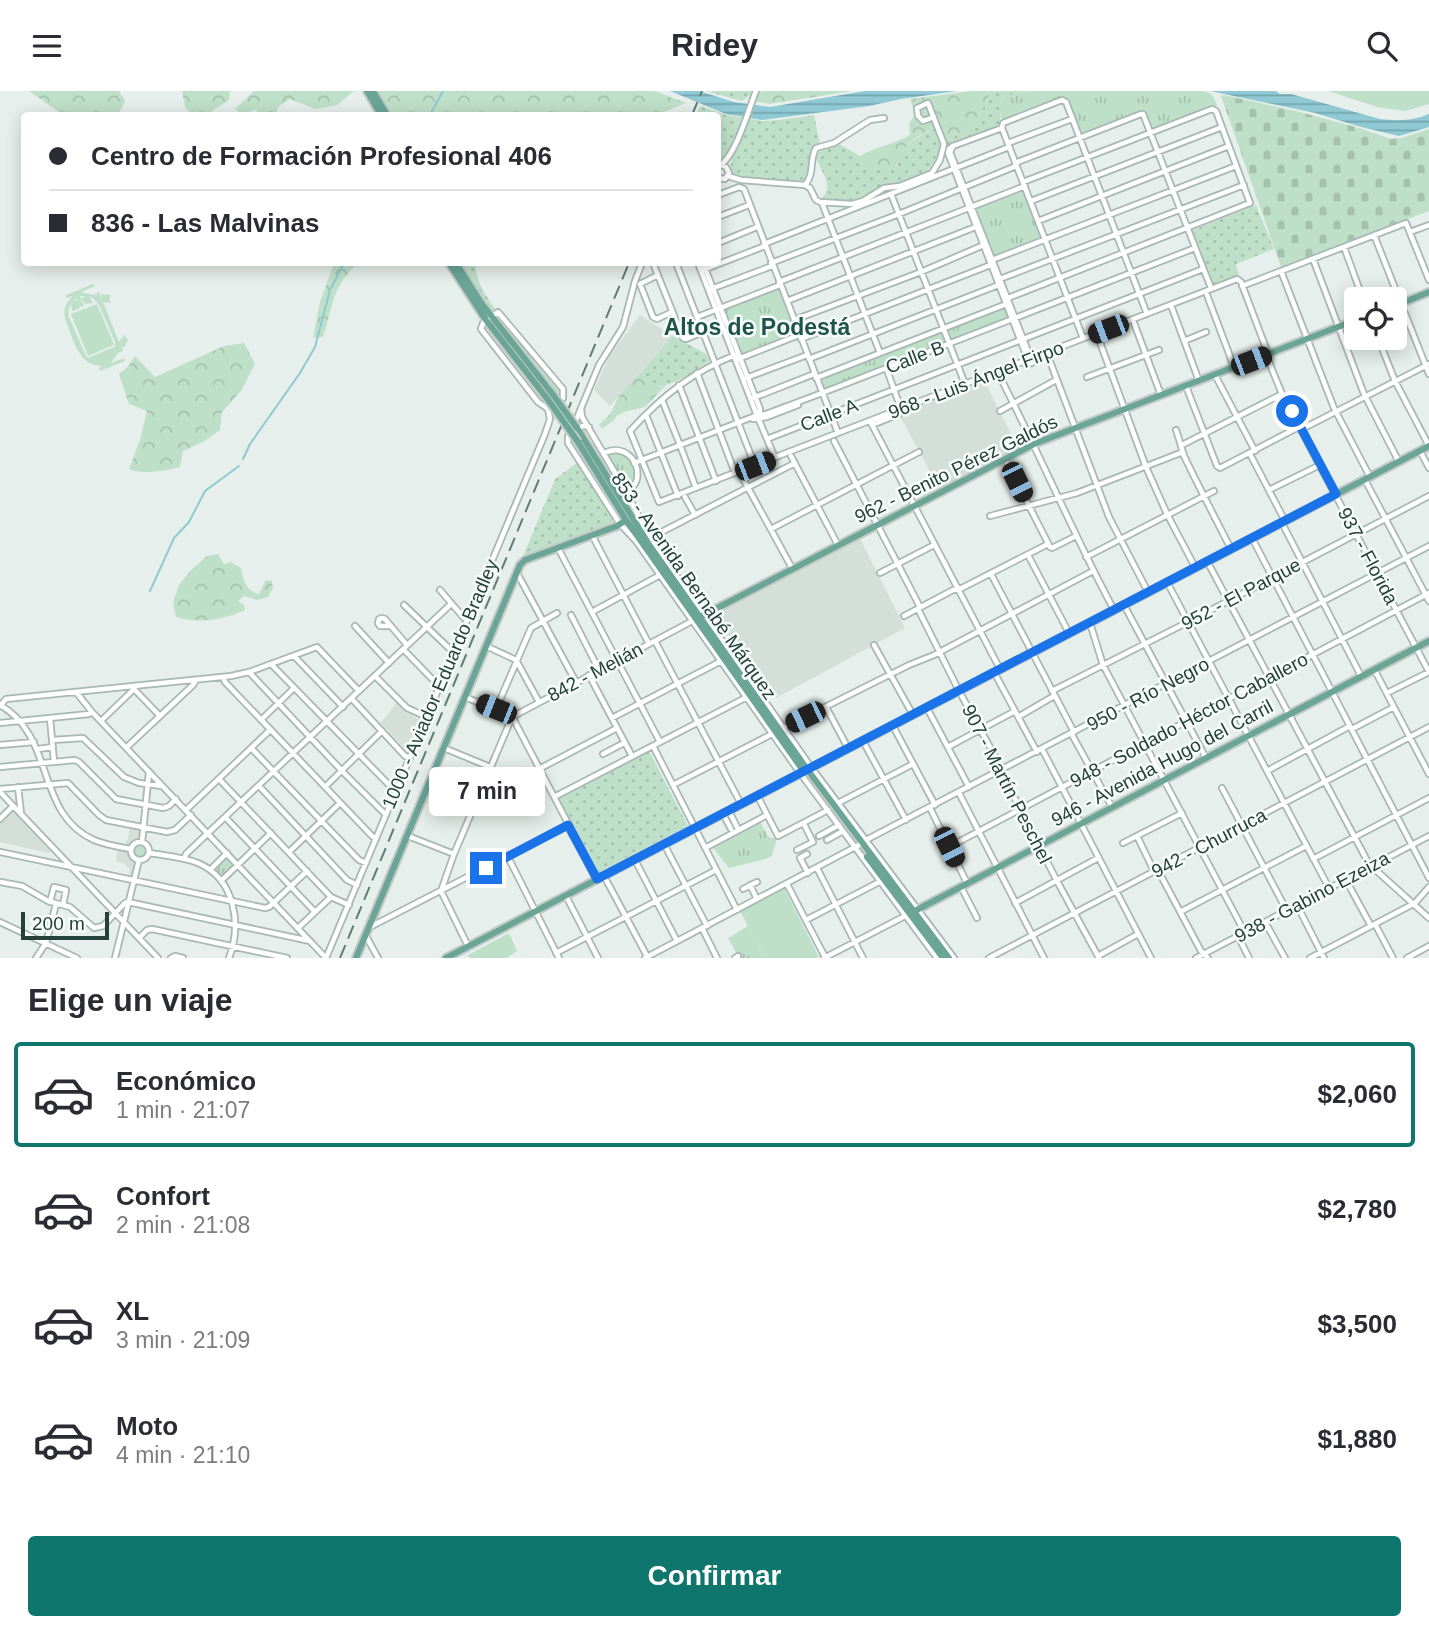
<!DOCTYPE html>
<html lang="es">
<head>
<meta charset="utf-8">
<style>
	body { margin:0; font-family:Arial,sans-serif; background:#f2f2f3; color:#2b2b33; height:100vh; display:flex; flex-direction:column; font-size:26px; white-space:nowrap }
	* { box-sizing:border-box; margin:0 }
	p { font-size:23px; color:#7c7c81 }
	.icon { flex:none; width:38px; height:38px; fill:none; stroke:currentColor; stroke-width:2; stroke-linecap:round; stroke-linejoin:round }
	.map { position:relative; height:867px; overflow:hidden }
	.side { display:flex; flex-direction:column; background:#fff; flex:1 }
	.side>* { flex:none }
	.guide { position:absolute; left:21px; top:21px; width:700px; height:154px; border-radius:7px; box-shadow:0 4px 18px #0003; display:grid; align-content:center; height:154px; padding:0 28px; background:#fff }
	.buttons { position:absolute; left:1344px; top:196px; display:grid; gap:14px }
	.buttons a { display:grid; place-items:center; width:63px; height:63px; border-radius:7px; background:#fff; box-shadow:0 4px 18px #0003; font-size:35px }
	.scale { position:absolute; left:21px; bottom:18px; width:88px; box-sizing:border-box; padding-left:7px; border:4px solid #24423a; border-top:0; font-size:19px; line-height:24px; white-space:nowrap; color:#24423a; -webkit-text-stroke:5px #f7fbf9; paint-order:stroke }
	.end { position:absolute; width:32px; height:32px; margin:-16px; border:9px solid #1a73e8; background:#fff; box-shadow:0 0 0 4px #fff }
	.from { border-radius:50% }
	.bubble { position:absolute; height:49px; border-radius:7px; background:#fff; box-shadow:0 4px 18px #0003; font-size:23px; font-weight:700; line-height:49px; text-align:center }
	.car { position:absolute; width:21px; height:42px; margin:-21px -10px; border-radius:9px; box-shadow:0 0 5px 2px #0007; background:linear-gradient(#222 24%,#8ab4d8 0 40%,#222 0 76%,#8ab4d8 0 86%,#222 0) }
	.guide b { display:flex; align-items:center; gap:24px; height:66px; font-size:26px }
	.guide b+b { border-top:2px solid #e1e1e2 }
	.guide i { width:18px; height:18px; background:#2b2b33 }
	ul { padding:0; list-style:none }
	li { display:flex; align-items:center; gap:21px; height:105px; margin:0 14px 10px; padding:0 14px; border:4px solid transparent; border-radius:7px }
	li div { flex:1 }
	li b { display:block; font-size:26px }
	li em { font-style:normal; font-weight:700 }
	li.on { border-color:#0f766e }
	li>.icon { width:63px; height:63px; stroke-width:1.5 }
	h2 { padding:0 28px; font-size:32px; line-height:84px }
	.action { display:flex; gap:14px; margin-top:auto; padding:14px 28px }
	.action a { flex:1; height:80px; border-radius:7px; background:#0f766e; color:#fff; font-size:28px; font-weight:700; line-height:80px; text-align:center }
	header { display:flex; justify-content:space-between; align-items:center; height:91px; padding:0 28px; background:#fff; font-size:32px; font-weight:700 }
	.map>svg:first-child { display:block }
</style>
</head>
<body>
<header><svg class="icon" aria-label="menu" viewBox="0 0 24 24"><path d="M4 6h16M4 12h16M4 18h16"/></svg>Ridey<svg class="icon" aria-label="search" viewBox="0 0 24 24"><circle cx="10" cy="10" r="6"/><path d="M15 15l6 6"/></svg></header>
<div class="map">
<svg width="1429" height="867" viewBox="0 0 1429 867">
	<defs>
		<pattern id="grass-dots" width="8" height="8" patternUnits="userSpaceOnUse" patternTransform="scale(1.75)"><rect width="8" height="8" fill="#bfe0c8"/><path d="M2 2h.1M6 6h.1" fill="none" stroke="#a4c1ad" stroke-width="1.8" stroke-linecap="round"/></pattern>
		<pattern id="forest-crowns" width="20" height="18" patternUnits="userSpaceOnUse" patternTransform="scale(1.75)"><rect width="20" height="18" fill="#bfe0c8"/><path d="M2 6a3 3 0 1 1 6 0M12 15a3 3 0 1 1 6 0" fill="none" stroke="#a4c1ad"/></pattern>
		<pattern id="cemetery-stones" width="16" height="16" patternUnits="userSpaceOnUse" patternTransform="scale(1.75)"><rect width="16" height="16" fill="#bfe0c8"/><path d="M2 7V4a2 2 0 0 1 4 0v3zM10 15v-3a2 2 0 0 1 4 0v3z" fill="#a4c1ad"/></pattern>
		<pattern id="park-tufts" width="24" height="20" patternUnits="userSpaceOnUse" patternTransform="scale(1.75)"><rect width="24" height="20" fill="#bfe0c8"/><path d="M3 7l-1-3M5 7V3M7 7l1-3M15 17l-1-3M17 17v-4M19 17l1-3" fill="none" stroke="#a4c1ad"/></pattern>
		<pattern id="water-rules" width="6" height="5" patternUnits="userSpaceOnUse" patternTransform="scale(1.75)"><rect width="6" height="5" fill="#8ec9d4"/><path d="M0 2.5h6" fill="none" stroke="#74a5ad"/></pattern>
	</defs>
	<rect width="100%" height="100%" fill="#e6efeb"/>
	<!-- built -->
	<path fill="#d4dfda" d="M640 224 673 245 610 315 594 299 610 264Z
		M984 289 1019 359 939 397 899 323Z
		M860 448 905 537 776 607 711 524Z
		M397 611 407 622 422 630 408 661 381 632Z
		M12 718 52 759 49 762 0 751V730Z
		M130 735 143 737 142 750 136 751 130 756 124 755 128 747Z
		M118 756 128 759 130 765 137 770 132 787 128 786 130 777 126 776V773L116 770Z"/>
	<!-- grass -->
	<path fill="url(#grass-dots)" d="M711 0H752L749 5 742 10 709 1Z
		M991 0H1026L1002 6C1000 16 1002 27 998 35L946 56V50C970 38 981 25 991 0Z
		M700 15 726 24 744 27 729 62 718 74V24H696Z
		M814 24 820 53 813 57 810 79 807 87 802 90 737 86 733 85 730 79 733 59 748 27 761 30 780 29Z
		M934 38C942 46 942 52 938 63 931 82 916 90 896 94 890 95 885 95 879 97 874 99 870 103 865 106 853 112 834 113 822 107 834 94 821 81 816 66L819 61 839 53 860 65 868 77 876 71 897 75C904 52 914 48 934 38Z
		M1256 114 1274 158 1236 173 1239 184 1212 195 1191 140Z
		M460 172H476C473 197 507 232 522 251 535 267 548 283 560 299L562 303 561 306 491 220Z
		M673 245 706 263 710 270C692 281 672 298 650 295L641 281Z
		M577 372 613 427 611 433 522 468 555 388Z
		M649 660 688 735 599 781 557 705Z"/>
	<!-- forest -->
	<path fill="url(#forest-crowns)" d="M29 0H119L125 10 118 24H63Z
		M182 0H230L229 9 206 24 191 23 185 16Z
		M254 0H354L337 14 315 18 290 8 279 15 276 22 279 24H258L256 18 243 24 235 18Z
		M378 0H655L686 12 656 24H392Z
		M761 0H852L769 13 754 10Z
		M972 0H991C981 25 970 38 946 50L934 38C927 41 919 44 913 49 898 60 903 79 882 80L875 72 868 78 860 65C876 55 894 54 910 44L909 33 914 25V20L910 8Z
		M334 172H358C331 197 334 213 323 246L313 247 320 211Z
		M244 252 255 273 241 300 222 321 220 339 203 351 183 360 180 376C165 380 144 384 129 378L140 349 147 320 129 313 119 283 127 277 135 265 155 286 224 255Z
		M641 281 650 295 657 294 660 296 667 293 645 316 624 321 616 325 615 328 602 338 599 334 610 323 619 305Z
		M218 463 224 473 231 471 241 477C244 491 245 499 259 503L266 489 272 490 273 497 268 506 257 509 244 505 238 510 244 514 245 519C223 529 200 533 176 526L173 511 179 494 191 479 207 465Z"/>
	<!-- cemetery -->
	<path fill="url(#cemetery-stones)" d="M1224 4 1300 21 1356 36 1391 48 1401 47 1429 38V120L1281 176 1221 5Z"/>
	<!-- park -->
	<path fill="url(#park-tufts)" d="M1026 0H1203C1213 2 1214 6 1217 15L1151 39 1144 23 1081 44 1079 43 1066 9 1002 30 1000 20 1002 6Z
		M1022 98 1024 99 1042 146 1040 149 995 166H993L975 118V116Z
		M778 197 780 198 797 243 741 265 723 218Z
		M1007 213 1013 228 822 302 816 287Z
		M615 360C633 365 641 383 629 398H627L608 363Z
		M760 731 769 747H777L772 765 766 768 729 777 713 757Z
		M132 760a8 8 0 1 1 16 0a8 8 0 1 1-16 0Z
		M227 765 234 773 221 786 213 778Z
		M748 835 765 867H739L728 847Z"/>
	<!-- pitch -->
	<path fill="#bfe0c8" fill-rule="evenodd" d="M1328 0H1429V13L1405 20 1377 16Z
		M93 193 95 195 81 201 94 204 99 201 101 206 102 203 107 204 109 203 111 205 109 207 111 212 103 211 119 251 124 244 128 249 124 257 121 255 123 260 118 262 111 272 124 267 125 270 100 280 99 277 102 275C78 275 73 247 65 228 63 218 66 211 73 205L66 207V204ZM80 205H86L81 207 85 213 93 212 89 205 94 208 99 214 115 251V257L114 256 88 267 86 265 69 226 68 220 71 213 72 220 79 218 80 215 78 209 73 210 77 207 81 216 84 215Z
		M97 213 114 254 88 265 71 223Z
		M784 797 819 866 816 867H765L740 820Z
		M509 842 517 860 506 867H469L468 864Z"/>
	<!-- water -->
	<path fill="url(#water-rules)" d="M670 0H699L734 11 770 16 865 0H957L901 8 869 15 762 29 726 23Z
		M1210 0H1276L1280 3H1291L1380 28C1398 30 1412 30 1429 23V36L1399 45 1361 36 1315 22Z"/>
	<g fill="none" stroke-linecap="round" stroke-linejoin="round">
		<!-- stream -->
		<path stroke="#8ec9d4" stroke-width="2" d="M430 24 443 0
			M243 368 250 353 300 282 315 256 330 199 344 172
			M150 500 174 447 189 431 205 400 239 375"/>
		<defs>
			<path id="minor" d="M1008 52 1072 28
				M953 55 1002 37
				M1015 72 1141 23H1143L1211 197
				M721 74C737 61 748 20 756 0
				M718 76 721 74 726 76 729 82 725 88 718 87
				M728 85 741 89 805 94 810 97 816 109 820 111 852 113 863 110 884 97 900 95 932 82 940 69 944 53 928 12 917 17 918 25 923 30 934 26
				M805 94C815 83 809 69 816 57L834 52 870 29 884 27
				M891 103 965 293
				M718 104 739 96 744 98 838 342
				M1031 110 1222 36
				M822 112 880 262
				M718 126 749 114
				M1038 130 1229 55
				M1410 141 1429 134
				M1374 144 1429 283
				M718 152 757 136
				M764 153 1009 56
				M1344 156 1363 208
				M1313 168 1364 303 1399 371
				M992 169 1236 75
				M653 172 683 247 686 248 703 241
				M676 172 755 375
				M698 172 756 322 775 367
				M703 172 760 318 759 327
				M771 172 899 123 1016 75
				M703 179 765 155
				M1281 180 1334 317 1370 386
				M658 184 640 193 653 226 657 228 672 221
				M1000 188 1244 94
				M779 191 1025 95
				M1242 195 1406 132 1429 189
				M711 198 772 175
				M1207 204 1234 276
				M1008 207 1250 112 1216 20 1212 18 1023 91
				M787 210 978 135
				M1172 217 1199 290
				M498 221 563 298V307L555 316 548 318 538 311 481 238 483 232Z
				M697 226 780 194
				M794 229 921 181 986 153
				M1134 232 1161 304
				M1098 246 1146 376 1167 423 1195 476
				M1083 247 1002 37 1003 32 1062 9 1066 11 1147 223
				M1378 247 1395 290 1429 355
				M801 248 993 173
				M1184 250 1206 241
				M738 263C693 280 662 305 630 340L659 411 1237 188 1241 191 1267 260 1269 271 1282 303 1429 581
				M1048 265 1109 426 1148 501
				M738 268 799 244
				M809 268 1001 193
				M1028 269 948 62 949 58 953 55 950 61 1031 268
				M1026 274 1048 266
				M887 279 901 318
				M697 282 735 382
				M1215 284 1255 360
				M1000 286C1040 363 1073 443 1114 519
				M1087 286 1159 259
				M746 287 807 264
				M816 287 1009 212
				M679 294 716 390
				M1186 295 1217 375 1220 377 1295 338 1306 336 1429 273
				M753 307 814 283
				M662 309 680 354 696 397
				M581 318 582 326 627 402 648 444 811 676 954 867
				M1000 320 1056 289
				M646 324 678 405
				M753 328 767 326 798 314
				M871 332 1000 578
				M574 334 599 274 623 236 635 190 642 172
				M872 334 899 323
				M589 336C580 333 574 337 568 345V352L620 433 636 450 800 682 937 867
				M1176 339C1179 347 1181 356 1184 365 1199 396 1215 427 1231 458
				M767 348 1203 178
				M834 350 920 516
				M1182 354 1282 303
				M1420 360 1429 377
				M604 362C623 353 640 368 637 388 636 394 631 398 627 402
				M1250 363 1285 430
				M791 365 838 454
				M1005 368 1050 456 1052 457 1076 445
				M634 372 755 325 766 323 822 302 1195 157
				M741 384 792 477
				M1365 389 1429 510
				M1269 399 1320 374
				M685 406 695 424
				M990 425 1077 402 1183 361
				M1282 432 1361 585
				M771 438 919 361
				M592 444 649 553
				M650 447 795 372
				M1252 447 1429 787
				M558 457 660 651
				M1028 464 1069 542
				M1086 466 1214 400
				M1207 470 1369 773 1429 827
				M517 482 576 591
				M880 482 934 454
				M991 483 1074 641
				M1167 491 1329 797
				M440 499 464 527 467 529
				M404 514 454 562
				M1124 514 1206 667
				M918 518 959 600 1001 676 1002 682 1057 790 1099 867
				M592 521 660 484
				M571 524 599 579
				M904 525 953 499 962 497 1048 453
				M1090 532 1103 574 1245 842
				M355 535 389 572
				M389 535H380L378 532 379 528 382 527 385 528 407 554
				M655 550 741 713
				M874 554 913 624
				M486 555 516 569 539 611
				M403 558 436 592 440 594
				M294 565 343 616
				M272 574 396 701
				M1374 578 1429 683
				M249 581 342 680 386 724
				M994 581 1037 661
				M589 584 632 665
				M375 585 407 617 427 626
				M223 586 225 591 372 745 376 748
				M134 598 160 625
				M1052 600 1188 531 1429 405
				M76 601 92 621 326 867
				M1387 602 1429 581
				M465 606 509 624 514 629 597 788
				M352 608 405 665 410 667
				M0 614C56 646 35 723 94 749 106 754 119 756 131 758
				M0 615 6 608 231 585 249 581 317 556 359 600
				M826 616 848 657
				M927 617 969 696
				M496 618 531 537 557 522
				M1018 626 1054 605
				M50 627 54 671
				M612 627 723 569
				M261 629 294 597
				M101 630 134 598V596
				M0 632 89 623 92 621
				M893 635 935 714
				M783 637 909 574 934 564 1093 480
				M1352 638 1394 616
				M1071 642 1112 716
				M52 649 83 647 124 686 139 692 162 695
				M863 650 906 729
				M0 654 34 651
				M653 655 737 819
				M127 656 193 594 196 589
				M948 656 1015 620
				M251 657 359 769 366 772
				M444 657 490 676
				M38 658 53 656
				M1042 658 1151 867
				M603 663 624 652
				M0 676 75 669 79 671 116 708 163 717 169 715 176 708
				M539 678 617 637
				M1267 680 1350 635
				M219 688 331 806
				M673 694 772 643
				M259 695 347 789 357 794
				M18 696 21 722
				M325 696 382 640
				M427 696 474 716
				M1222 697 1287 820
				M0 698 68 692 99 724 106 729 167 741 175 739 191 724
				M0 701 158 867
				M959 702 1044 867
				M757 704 778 745 828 719
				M554 706 749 605
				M838 712 913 673
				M930 717 967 792
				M186 719 270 639
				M729 720 737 736
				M723 723 731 738
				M226 727 315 821
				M0 728 13 715
				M408 745 454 763
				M819 745 839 734
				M1137 745 1152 776 1160 783 1201 860 1208 867
				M827 749 843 740
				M866 749 1429 455
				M131 760a9 9 0 1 1 18 0a9 9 0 1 1-18 0Z
				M142 751 149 681
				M1123 752 1182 722
				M664 753 707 835
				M949 756 1429 502
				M705 757 767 724
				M797 759 813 751 804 733
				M0 761 265 817 269 816 307 780
				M289 761 340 712
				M150 762C166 765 183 766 198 772 235 788 242 833 229 867
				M807 763 800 767 808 782
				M508 766 559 867
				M184 768 186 763 206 744 451 513
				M1313 768 1429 707
				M635 769 677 850
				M817 777 863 867
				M210 779 227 762
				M604 785 648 867
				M1346 789 1371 835
				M221 790 271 742
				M0 791 22 795 48 810 70 816 94 837 103 835 125 812 128 811 310 850
				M787 793 825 866
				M750 794 757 808
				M961 796 977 827
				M743 798 757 791
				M441 800 454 763 512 626 694 529
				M441 800 468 855
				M566 805 598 867
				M50 811 54 796 66 799 63 814
				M1015 812 1098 767
				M1297 814 1324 867
				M1180 821 1306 755
				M806 829 881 790
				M0 831 77 867
				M1265 831 1285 867
				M1375 833 1393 867
				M370 836 568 734
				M298 837 331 806 349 814
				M702 837 717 867
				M366 845 378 867
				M1238 845 1249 867
				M139 847 147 839 152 838 287 867
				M556 862 716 779
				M1098 865 1138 843
				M36 867 46 852 56 813
				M115 867 139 769
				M171 867 175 865 183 867
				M326 867 545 343 550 328 548 318
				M645 867 859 754
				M735 867 738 865
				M824 867 905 825
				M989 867 1429 636
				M1196 867 1429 745
				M1310 867 1415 812 1429 796
				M1407 867 1429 855"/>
			<path id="major" d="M367 0 381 24
				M373 0 387 24
				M449 172 486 229 549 310
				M456 172 482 213 554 305
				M1395 215 1429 201
				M577 337 650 455 807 678 949 867
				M578 351 626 429 804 681
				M696 528 1034 353 1356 229
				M867 766 943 867
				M911 822 1429 550
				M356 867 520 474 525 469 617 435 626 429
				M446 867 1429 355"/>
		</defs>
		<!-- minor casing -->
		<use href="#minor" stroke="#a8b8b2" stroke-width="8"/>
		<!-- major casing -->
		<use href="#major" stroke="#c2cac8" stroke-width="10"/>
		<!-- minor -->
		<use href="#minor" stroke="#fff" stroke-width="4.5"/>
		<!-- major -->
		<use href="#major" stroke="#6aa596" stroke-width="6"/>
		<!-- rail -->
		<path stroke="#5f7d75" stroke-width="2" stroke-dasharray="14 7" stroke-linecap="butt" d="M692 24 702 0
			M340 867 629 172"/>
		<defs>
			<path id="major-bridge" d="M554 305 577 337
				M549 310 578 351"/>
		</defs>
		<!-- major-bridge casing -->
		<use href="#major-bridge" stroke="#c2cac8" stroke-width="10" stroke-linecap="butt"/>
		<!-- major-bridge -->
		<use href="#major-bridge" stroke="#6aa596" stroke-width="6"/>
	</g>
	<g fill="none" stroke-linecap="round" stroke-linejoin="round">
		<!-- route -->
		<path stroke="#1a73e8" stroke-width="9" d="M486 777 568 734 597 788 1336 403 1292 320"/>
	</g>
	<g text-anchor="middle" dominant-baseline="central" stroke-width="5" stroke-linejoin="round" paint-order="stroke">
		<!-- street labels -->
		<g font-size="19" fill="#24423a" stroke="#f7fbf9">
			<text transform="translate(915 266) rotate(-21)">Calle B</text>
			<text transform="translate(976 289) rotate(-21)">968 - Luis Ángel Firpo</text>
			<text transform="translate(829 324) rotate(-21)">Calle A</text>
			<text transform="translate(956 378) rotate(-26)">962 - Benito Pérez Galdós</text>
			<text transform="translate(1368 465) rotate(62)">937 - Florida</text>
			<text transform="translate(694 495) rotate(55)">853 - Avenida Bernabé Márquez</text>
			<text transform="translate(1241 503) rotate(-28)">952 - El Parque</text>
			<text transform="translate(595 581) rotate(-28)">842 - Melián</text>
			<text transform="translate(440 593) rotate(-67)">1000 - Aviador Eduardo Bradley</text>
			<text transform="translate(1148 603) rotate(-28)">950 - Río Negro</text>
			<text transform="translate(1189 629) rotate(-28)">948 - Soldado Héctor Caballero</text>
			<text transform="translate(1162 672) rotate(-28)">946 - Avenida Hugo del Carril</text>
			<text transform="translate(1007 693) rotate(63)">907 - Martín Peschel</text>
			<text transform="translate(1209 752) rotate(-28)">942 - Churruca</text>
			<text transform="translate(1312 806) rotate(-28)">938 - Gabino Ezeiza</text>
		</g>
		<!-- quarter labels -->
		<g font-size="23" font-weight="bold" fill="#1f5548" stroke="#f7fbf9">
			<text x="757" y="236">Altos de Podestá</text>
		</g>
	</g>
</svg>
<div class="buttons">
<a><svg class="icon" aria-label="locate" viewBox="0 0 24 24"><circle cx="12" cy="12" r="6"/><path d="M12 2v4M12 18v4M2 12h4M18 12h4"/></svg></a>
</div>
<div class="scale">200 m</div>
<i class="end from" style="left:1292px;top:320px"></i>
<i class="end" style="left:486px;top:777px"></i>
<div class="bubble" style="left:429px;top:676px;width:116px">7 min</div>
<i class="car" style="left:1108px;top:238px;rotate:249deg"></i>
<i class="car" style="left:1251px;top:270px;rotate:69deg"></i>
<i class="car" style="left:755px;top:375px;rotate:69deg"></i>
<i class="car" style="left:1017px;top:391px;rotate:154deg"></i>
<i class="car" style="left:496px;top:618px;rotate:292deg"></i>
<i class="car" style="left:805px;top:626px;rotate:244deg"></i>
<i class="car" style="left:949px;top:756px;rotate:154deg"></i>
<div class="guide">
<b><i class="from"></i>Centro de Formación Profesional 406</b>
<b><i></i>836 - Las Malvinas</b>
</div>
</div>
<section class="side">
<h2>Elige un viaje</h2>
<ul>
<li class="on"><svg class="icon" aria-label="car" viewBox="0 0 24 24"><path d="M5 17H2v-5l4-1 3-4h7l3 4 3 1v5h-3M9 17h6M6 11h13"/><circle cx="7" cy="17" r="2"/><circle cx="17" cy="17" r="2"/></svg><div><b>Económico</b><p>1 min · 21:07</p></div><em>$2,060</em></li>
<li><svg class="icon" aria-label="car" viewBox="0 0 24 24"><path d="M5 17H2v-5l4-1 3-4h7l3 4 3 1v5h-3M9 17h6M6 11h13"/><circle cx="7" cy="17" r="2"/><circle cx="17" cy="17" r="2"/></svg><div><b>Confort</b><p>2 min · 21:08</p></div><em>$2,780</em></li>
<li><svg class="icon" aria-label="car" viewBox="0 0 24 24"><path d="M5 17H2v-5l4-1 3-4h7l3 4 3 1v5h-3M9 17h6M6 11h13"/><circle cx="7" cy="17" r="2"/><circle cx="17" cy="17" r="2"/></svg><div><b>XL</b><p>3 min · 21:09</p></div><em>$3,500</em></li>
<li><svg class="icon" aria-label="car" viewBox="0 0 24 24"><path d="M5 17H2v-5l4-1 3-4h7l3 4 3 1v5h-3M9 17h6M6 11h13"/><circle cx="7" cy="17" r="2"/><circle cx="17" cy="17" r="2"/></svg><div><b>Moto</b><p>4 min · 21:10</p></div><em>$1,880</em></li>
</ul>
<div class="action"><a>Confirmar</a></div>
</section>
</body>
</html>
